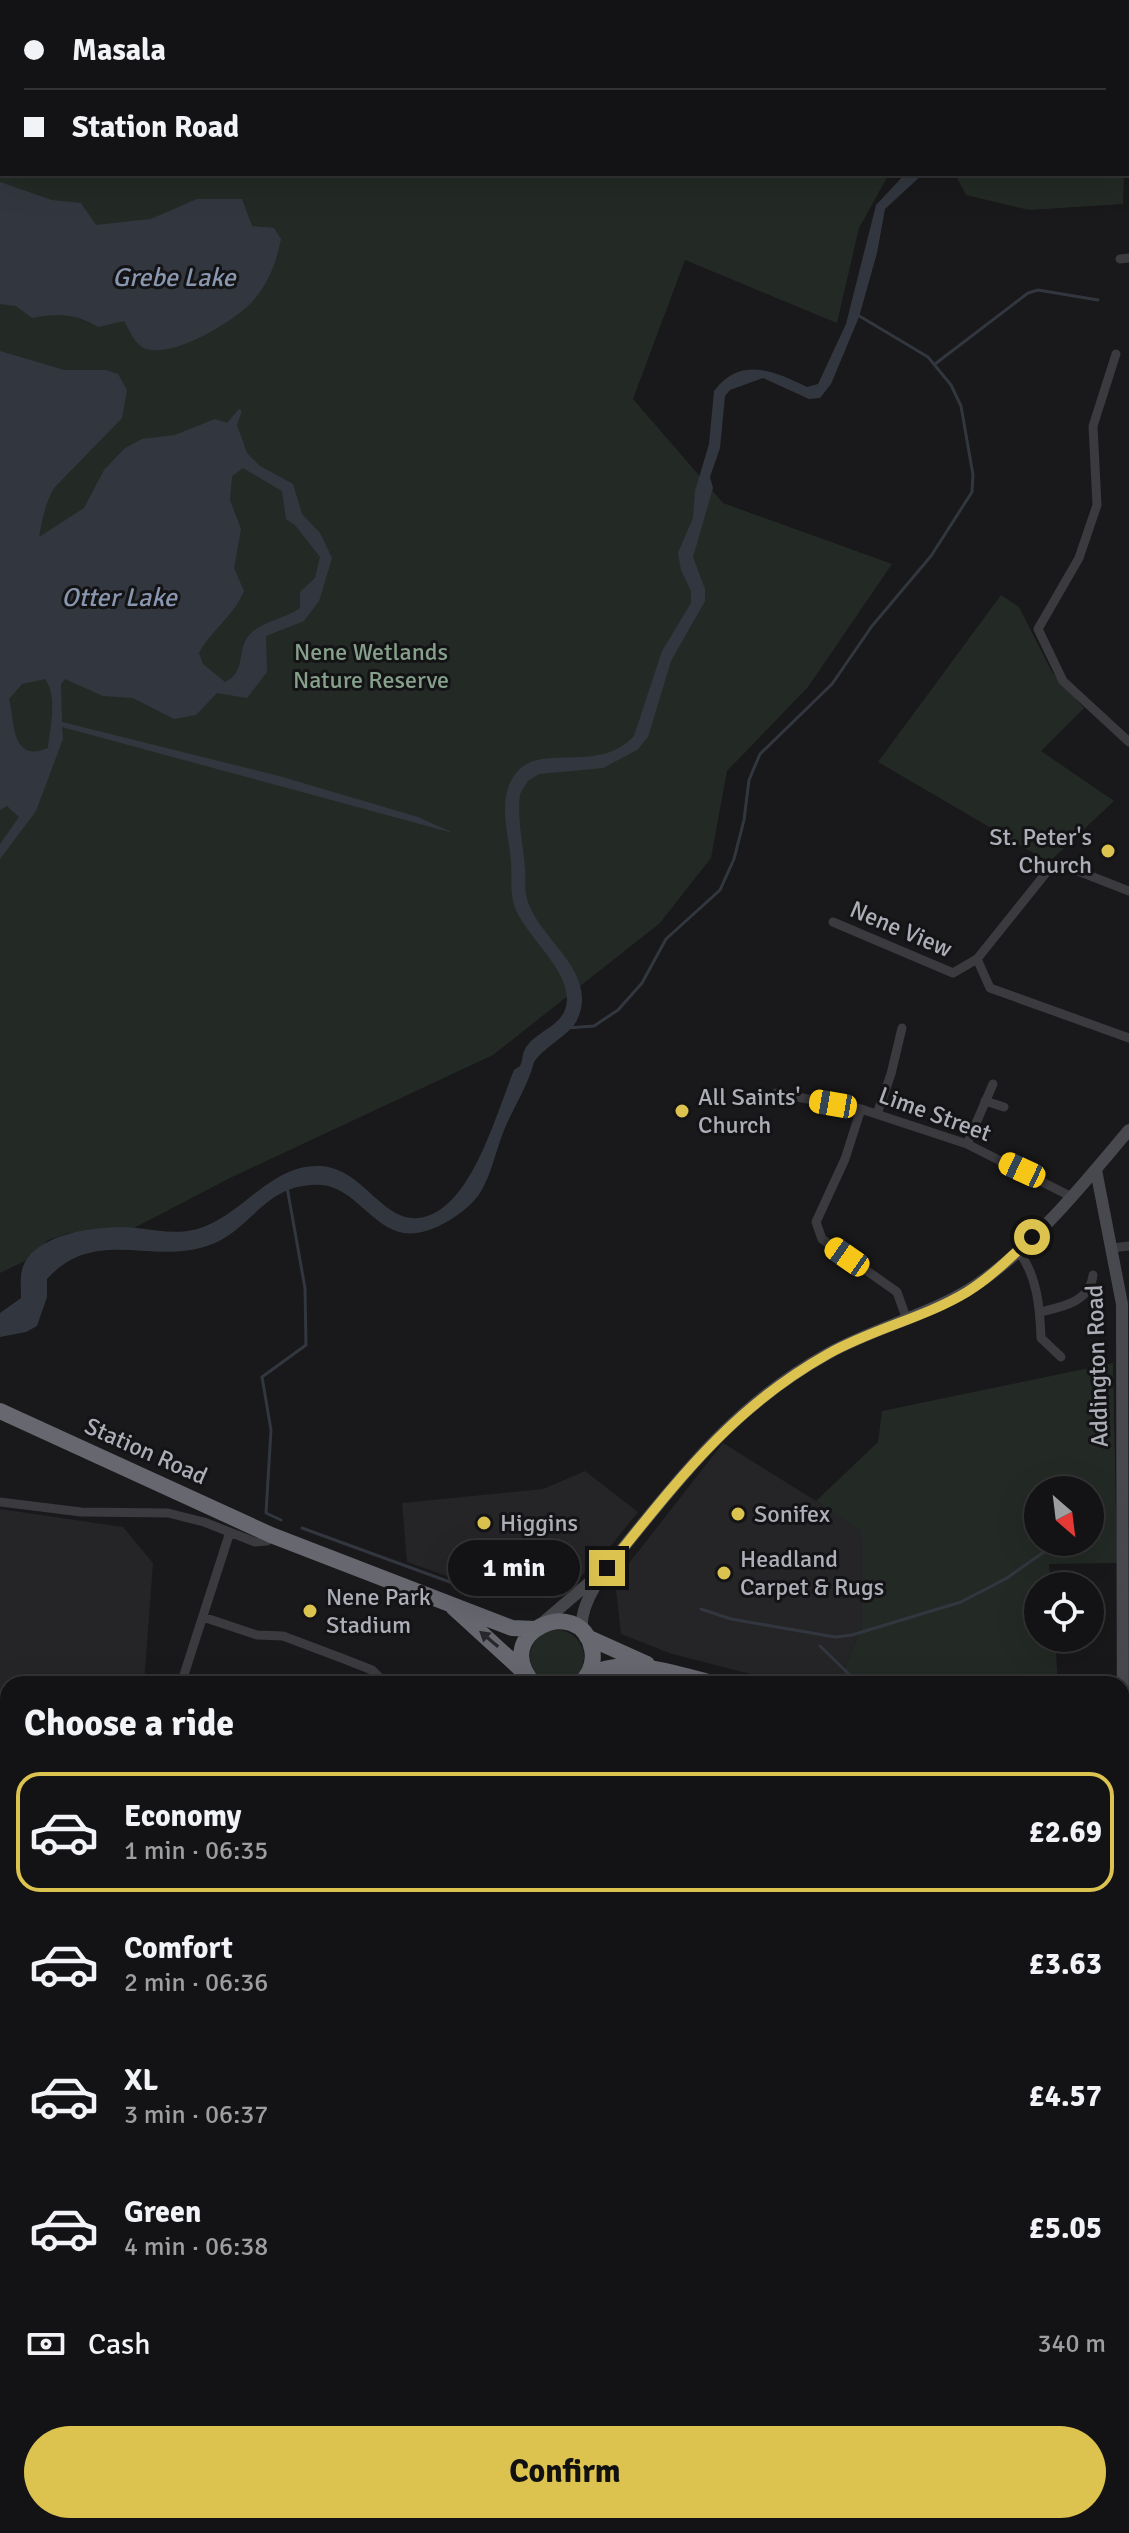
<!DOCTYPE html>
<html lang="en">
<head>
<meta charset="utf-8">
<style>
	body { margin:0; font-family:Signika,sans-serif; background:#202022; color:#f1f3f6; height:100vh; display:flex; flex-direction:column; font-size:30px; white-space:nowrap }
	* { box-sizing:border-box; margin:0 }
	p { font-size:26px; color:#9d9ea0 }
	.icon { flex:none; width:44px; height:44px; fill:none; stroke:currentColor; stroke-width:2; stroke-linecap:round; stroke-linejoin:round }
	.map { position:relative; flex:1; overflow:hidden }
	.drawer { position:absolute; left:0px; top:1676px; width:1130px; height:858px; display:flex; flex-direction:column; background:#131214; border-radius:24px 24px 0 0; box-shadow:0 8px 32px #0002,0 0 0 2px #323234 }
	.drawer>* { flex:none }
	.banner { position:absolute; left:0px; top:0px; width:1130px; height:176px; box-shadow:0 8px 32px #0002,0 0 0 2px #323234; display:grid; align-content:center; height:176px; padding:0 24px; background:#131214 }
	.needle { width:52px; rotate:152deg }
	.controls { position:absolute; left:1024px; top:1476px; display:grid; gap:16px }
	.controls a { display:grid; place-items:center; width:80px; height:80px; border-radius:50%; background:#131214; box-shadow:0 8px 32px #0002,0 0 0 2px #323234; font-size:40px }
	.end { position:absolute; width:36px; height:36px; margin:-18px; border:10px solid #dcc24e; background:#111; box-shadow:0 0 0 4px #111 }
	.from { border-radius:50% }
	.bubble { position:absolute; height:56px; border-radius:28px; background:#131214; box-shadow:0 8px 32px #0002,0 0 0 2px #323234; font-size:26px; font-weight:800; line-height:56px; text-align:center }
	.car { position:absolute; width:24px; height:48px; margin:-24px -12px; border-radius:10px; box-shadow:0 0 6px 2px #0007; background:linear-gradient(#f5c518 24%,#345 0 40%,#f5c518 0 76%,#345 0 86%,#f5c518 0) }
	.banner b { display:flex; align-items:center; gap:28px; height:76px; font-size:30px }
	.banner b+b { border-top:2px solid #323234 }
	.banner i { width:20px; height:20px; background:#f1f3f6 }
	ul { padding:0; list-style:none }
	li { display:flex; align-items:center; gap:24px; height:120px; margin:0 16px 12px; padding:0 8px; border:4px solid transparent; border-radius:24px }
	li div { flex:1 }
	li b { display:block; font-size:30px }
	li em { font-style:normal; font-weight:800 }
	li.selected { border-color:#dcc24e }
	li>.icon { width:72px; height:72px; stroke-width:1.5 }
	h2 { padding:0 24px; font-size:36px; line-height:96px }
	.pay { display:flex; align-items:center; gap:20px; height:88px; padding:0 24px; font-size:30px }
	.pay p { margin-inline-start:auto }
	.action { display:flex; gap:16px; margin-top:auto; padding:16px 24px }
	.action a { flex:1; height:92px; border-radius:48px; background:#dcc24e; color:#111; font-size:32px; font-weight:800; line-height:92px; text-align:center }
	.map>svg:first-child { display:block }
</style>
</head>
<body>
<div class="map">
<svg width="1129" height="2533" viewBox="0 0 1129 2533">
	<rect width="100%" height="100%" fill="#19181a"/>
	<!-- built -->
	<path fill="#252427" d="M723 1443 861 1529 862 1626 838 1684H789L672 1654 621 1634 615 1581Z
		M585 1471 638 1512 605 1553 581 1576 466 1583 407 1562 402 1503 543 1489Z
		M0 1509 123 1527 153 1563 144 1684H8V1835H0Z"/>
	<!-- green -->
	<path fill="#232a25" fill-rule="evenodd" d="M0 0H1004L2 2V174H889L859 228 837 323 685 260 633 399 723 503 892 564 808 687 727 771 711 858 660 923 493 1055 230 1178 134 1228 69 1233 48 1240 25 1261 0 1273Z
		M955 174H1124L1123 204 1029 210 966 195Z
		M1001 595 1019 607 1052 672 1084 708 1041 751 1114 801 1049 862 878 762Z
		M1113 1363 1117 1563 1049 1564 1051 1586H1038V1638H1055L1058 1684H838L862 1626 861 1530 816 1501 878 1442 882 1411ZM1038 1490H1090V1542H1038Z
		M530 1657a27 27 0 1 1 54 0a27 27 0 1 1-54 0Z
		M0 1948 8 1949V2067L0 2066Z
		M0 2187H8V2357H0Z
		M0 2381H8V2526H52L51 2533H0Z"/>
	<!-- water -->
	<path fill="#32373f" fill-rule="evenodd" d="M0 0H398L2 2 0 93Z
		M905 174H923L885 209 877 253 859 317 831 384 820 398 809 399 763 378 730 390 725 396 720 448 710 477 713 488 693 557 705 589V601L671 661 648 737 637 750 603 768 539 774 528 781 520 794C517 819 523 843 525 868 526 878 524 889 527 899 538 939 600 972 577 1020 570 1035 546 1045 534 1062 528 1086 514 1106 505 1128 496 1149 491 1178 478 1196 463 1215 429 1237 404 1233 372 1228 354 1187 321 1185 264 1182 253 1231 207 1246 150 1265 95 1226 47 1279V1297L37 1326 26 1332 0 1337V1313L21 1298C21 1286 19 1273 25 1262 43 1231 104 1225 137 1228 162 1231 184 1236 208 1225 246 1209 274 1164 320 1166 367 1168 385 1233 430 1215 474 1198 497 1111 514 1070L520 1066C523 1060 522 1054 525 1049 535 1031 562 1027 566 1006 574 972 524 936 514 905 510 891 512 876 511 862 509 833 496 798 516 773 540 742 598 775 634 736L662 651 691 603V591L681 570 678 553 693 518 695 491 709 444 714 391C741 355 776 372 807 387L818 384 846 324 876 205Z
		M0 182 52 200 81 203 96 225 151 219 197 199H242L252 226 274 228 281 239C276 263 269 282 253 301 235 321 168 362 142 347 134 342 129 329 124 321L98 327C76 313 57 313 32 318L16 306 0 304Z
		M0 351 64 370H106L118 374 127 390 122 418 54 488C45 503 42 521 39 537L84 508 104 470 125 448 142 439 175 435 215 419 227 423 239 409 242 411 237 425 247 453 260 466 293 484 302 514 320 533 332 558 319 601 304 621 266 636 267 672 247 698 217 693 196 715 174 719 133 698 103 696 65 679 61 684 62 722 279 776 418 817 453 833 62 727 63 739 36 811 0 859V844L19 817 7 806 0 810ZM243 468 282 491 286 519 295 525 320 557 315 578 300 592V608C285 619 263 621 250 634 236 649 247 672 225 682L203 664 199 653C211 630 233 617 244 591L234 568 241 529 230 500 232 476ZM45 679C58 696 50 728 48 748 10 764 15 720 9 699L22 684Z"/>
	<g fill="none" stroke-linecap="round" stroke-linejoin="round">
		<!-- stream -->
		<path stroke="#32373f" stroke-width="3" d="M935 364 1028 293 1038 290 1098 300
			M567 1028 594 1026 618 1010 642 983 666 939 720 890 734 859 744 820 749 780 760 754 832 684 872 626 931 556 972 492 973 475 961 406 951 385 928 357 856 314
			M281 1520 266 1513 271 1430 262 1377 306 1345 305 1288 287 1187
			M1090 1523 1094 1521
			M302 1528 469 1589
			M701 1609 731 1619 835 1637 852 1635 961 1602 1007 1578 1058 1542
			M820 1646 856 1681"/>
		<!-- street -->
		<path stroke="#3a3a3f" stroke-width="9" d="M1120 259 1129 258
			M1116 354 1093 426 1097 505 1079 558 1038 629 1063 681 1129 742
			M833 922 953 973 977 959 1050 868 1060 864 1129 891
			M977 959 990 988 1129 1038
			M776 1093 861 1109 967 1144 1072 1197
			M985 1101 1004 1107
			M861 1109 845 1159 816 1222 822 1239 897 1292 907 1320
			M877 1114 891 1074 902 1028
			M967 1144 993 1084
			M1112 1248 1129 1246
			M1018 1251C1037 1274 1040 1308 1041 1338L1061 1357
			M1040 1312C1062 1307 1090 1302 1093 1275
			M0 1502 81 1512 168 1513 204 1522 255 1542 267 1541 271 1535
			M203 1617 257 1635 283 1636 344 1659 372 1670 386 1684
			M181 1684 230 1532"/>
		<!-- secondary -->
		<path stroke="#48494e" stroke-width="12" d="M1096 1170 1122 1304 1123 1756
			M540 1625 604 1570
			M582 1631C578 1599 612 1562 631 1538 693 1462 742 1401 829 1353 880 1325 939 1313 986 1278 1041 1237 1085 1182 1129 1130
			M1129 1887 1125 1943 1129 2221"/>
		<!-- highway -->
		<path stroke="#66676f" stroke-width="16" d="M0 1411 271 1535 512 1628 535 1629
			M453 1607 525 1673
			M587 1637 647 1664
			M588 1675C627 1655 676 1674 716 1684
			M534 1684C488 1633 580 1592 592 1649 595 1663 589 1675 580 1684
			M1122 1756 1129 1757"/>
	</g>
	<!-- one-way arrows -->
	<defs><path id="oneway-solid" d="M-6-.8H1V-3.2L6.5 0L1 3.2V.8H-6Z" transform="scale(2)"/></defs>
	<use fill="#28282c" href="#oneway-solid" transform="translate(489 1639) rotate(-140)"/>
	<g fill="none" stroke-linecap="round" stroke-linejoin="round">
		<!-- route -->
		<path stroke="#dcc24e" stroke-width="10" d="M607 1568C676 1483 730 1409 828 1354 872 1329 924 1318 967 1292 991 1277 1012 1256 1032 1237"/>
	</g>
	<!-- markers -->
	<g fill="#dcc24e" stroke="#141315" stroke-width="3">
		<circle cx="1108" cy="851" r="8"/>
		<circle cx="682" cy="1111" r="8"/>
		<circle cx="738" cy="1514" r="8"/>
		<circle cx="484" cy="1523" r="8"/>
		<circle cx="724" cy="1573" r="8"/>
		<circle cx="310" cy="1611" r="8"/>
	</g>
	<g text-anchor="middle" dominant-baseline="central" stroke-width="6" stroke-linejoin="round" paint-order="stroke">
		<!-- park labels -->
		<g font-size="24" fill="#86a18b" stroke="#141315">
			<text x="371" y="652">Nene Wetlands<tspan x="371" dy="28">Nature Reserve</tspan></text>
		</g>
		<!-- poi labels -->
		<g font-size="24" fill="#acaeb8" stroke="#141315" text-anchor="start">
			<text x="1092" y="837" text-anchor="end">St. Peter's<tspan x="1092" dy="28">Church</tspan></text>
			<text x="698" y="1097">All Saints'<tspan x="698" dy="28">Church</tspan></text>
			<text x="754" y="1514">Sonifex</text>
			<text x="500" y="1523">Higgins</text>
			<text x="740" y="1559">Headland<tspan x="740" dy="28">Carpet &amp; Rugs</tspan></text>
			<text x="326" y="1597">Nene Park<tspan x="326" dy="28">Stadium</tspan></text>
		</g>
		<!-- street labels -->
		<g font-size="24" fill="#acaeb8" stroke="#141315">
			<text transform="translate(901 929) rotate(23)">Nene View</text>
			<text transform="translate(935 1114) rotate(20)">Lime Street</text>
			<text transform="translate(1097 1366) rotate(-92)">Addington Road</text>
			<text transform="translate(146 1451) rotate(24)">Station Road</text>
		</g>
		<!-- water labels -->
		<g font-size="26" font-style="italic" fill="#8897af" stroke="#141315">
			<text x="174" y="278">Grebe Lake</text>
			<text x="119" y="598">Otter Lake</text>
		</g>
	</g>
</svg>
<div class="controls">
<a><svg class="needle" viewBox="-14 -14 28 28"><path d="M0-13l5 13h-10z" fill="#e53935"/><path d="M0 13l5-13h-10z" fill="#9d9ea0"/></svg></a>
<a><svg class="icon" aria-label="locate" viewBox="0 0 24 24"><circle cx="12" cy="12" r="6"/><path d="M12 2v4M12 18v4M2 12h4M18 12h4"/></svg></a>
</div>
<i class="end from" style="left:1032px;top:1237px"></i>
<i class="end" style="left:607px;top:1568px"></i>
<div class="bubble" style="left:448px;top:1540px;width:132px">1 min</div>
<i class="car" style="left:833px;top:1104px;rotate:280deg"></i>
<i class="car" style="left:1022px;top:1170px;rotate:295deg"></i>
<i class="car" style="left:847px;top:1257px;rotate:305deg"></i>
<div class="banner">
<b><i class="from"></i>Masala</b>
<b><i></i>Station Road</b>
</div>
<section class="drawer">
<h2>Choose a ride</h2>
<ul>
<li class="selected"><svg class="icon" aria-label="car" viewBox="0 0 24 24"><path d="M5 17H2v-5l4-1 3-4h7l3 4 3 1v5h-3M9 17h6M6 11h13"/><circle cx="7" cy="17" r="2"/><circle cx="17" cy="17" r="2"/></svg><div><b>Economy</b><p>1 min · 06:35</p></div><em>£2.69</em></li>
<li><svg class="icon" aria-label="car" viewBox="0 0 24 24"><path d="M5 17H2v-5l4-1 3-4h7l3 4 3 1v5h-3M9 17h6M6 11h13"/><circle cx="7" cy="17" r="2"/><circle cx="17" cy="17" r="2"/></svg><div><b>Comfort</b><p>2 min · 06:36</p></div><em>£3.63</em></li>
<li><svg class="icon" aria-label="car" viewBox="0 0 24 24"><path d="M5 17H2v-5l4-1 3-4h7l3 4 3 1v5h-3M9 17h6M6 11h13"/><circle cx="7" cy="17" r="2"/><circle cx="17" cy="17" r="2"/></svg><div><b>XL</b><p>3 min · 06:37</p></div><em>£4.57</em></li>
<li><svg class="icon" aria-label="car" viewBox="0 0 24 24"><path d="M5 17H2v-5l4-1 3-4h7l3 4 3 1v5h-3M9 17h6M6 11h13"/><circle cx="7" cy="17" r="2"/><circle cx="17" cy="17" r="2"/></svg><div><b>Green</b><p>4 min · 06:38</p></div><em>£5.05</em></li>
</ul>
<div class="pay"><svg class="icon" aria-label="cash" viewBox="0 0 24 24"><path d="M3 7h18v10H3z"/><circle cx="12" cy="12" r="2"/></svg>Cash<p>340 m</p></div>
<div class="action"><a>Confirm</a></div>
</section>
</div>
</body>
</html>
